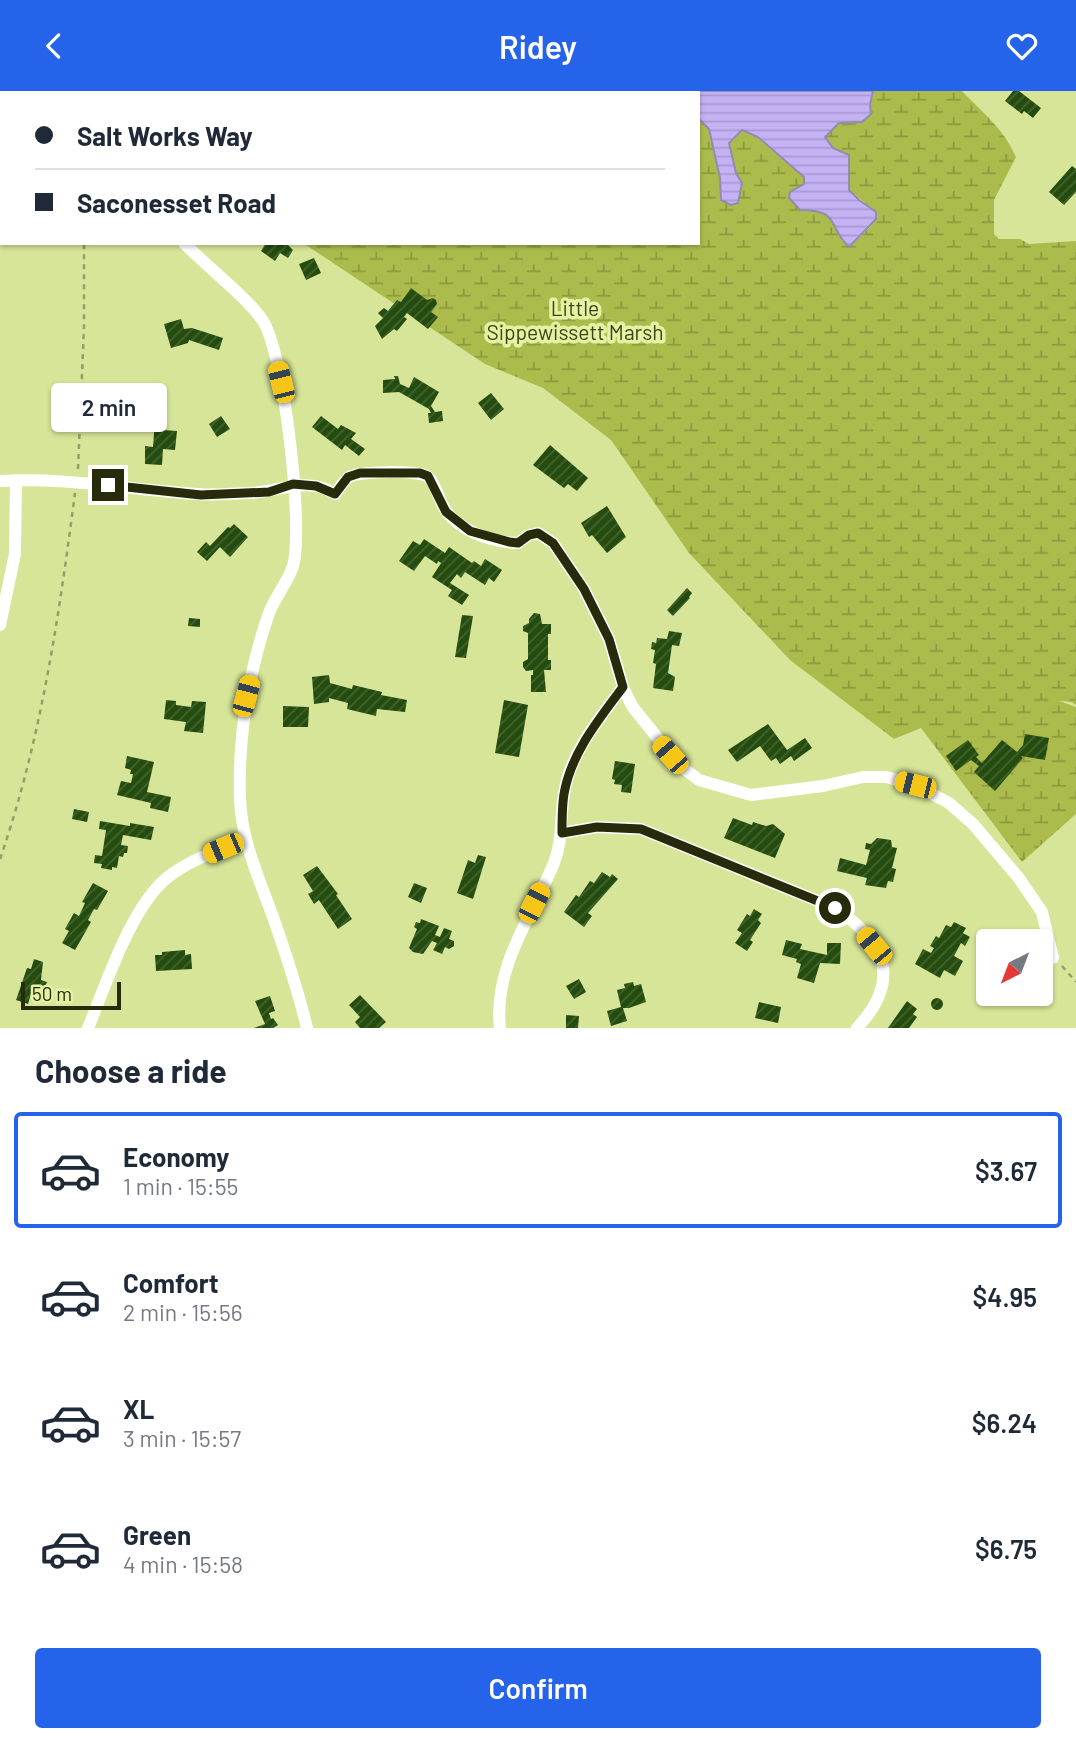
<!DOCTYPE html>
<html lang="en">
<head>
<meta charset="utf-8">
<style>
	body { margin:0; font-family:Barlow,sans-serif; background:#f2f2f3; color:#1f2937; height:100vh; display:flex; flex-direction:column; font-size:26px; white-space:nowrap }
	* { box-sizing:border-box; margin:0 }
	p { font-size:23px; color:#747a83 }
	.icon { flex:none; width:38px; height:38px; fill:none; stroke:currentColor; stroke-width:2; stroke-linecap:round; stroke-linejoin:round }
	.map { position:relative; height:937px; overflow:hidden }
	.details { display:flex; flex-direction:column; background:#fff; flex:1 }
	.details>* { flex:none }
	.banner { position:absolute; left:0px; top:0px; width:700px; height:154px; box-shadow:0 2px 5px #0004; display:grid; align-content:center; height:154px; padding:0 35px; background:#fff }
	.needle { width:46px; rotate:222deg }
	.controls { position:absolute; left:976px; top:838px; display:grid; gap:14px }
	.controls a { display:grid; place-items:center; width:77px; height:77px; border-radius:7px; background:#fff; box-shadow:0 2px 5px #0004; font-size:35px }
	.scale { position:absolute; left:21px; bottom:18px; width:100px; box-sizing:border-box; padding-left:7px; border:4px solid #272b0c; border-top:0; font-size:19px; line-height:24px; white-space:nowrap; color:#272b0c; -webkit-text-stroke:5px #e5f2a5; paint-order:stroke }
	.end { position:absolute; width:32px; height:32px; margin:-16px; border:9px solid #272b0c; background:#fff; box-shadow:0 0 0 4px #fff }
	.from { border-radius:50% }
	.bubble { position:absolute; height:49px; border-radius:7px; background:#fff; box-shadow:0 2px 5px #0004; font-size:23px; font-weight:600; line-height:49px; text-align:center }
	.car { position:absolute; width:21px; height:42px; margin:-21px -10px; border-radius:9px; box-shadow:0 0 5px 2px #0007; background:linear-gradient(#f5c518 24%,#345 0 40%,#f5c518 0 76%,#345 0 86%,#f5c518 0) }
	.banner b { display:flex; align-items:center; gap:24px; height:66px; font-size:26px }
	.banner b+b { border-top:2px solid #e0e1e3 }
	.banner i { width:18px; height:18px; background:#1f2937 }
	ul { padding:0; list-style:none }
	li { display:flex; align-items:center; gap:21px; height:116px; margin:0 14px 10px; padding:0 21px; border:4px solid transparent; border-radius:7px }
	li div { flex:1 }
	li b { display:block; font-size:26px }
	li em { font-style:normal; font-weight:600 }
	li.current { border-color:#2563eb }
	li>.icon { width:63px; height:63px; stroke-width:1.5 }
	h2 { padding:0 35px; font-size:32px; line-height:84px }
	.primary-button { display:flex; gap:14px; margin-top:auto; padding:14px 35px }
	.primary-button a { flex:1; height:80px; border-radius:7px; background:#2563eb; color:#fff; font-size:28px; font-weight:600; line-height:80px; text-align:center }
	header { display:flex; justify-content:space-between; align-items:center; height:91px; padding:0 35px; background:#2563eb; color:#fff; font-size:32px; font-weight:600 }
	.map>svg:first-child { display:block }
</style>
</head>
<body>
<header><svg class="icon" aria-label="back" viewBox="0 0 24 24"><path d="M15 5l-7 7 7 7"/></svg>Ridey<svg class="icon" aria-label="heart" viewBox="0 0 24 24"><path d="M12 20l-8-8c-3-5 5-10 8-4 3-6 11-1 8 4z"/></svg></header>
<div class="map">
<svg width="1076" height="937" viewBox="0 0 1076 937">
	<defs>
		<pattern id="wetland-marsh" width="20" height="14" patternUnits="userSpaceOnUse" patternTransform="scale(1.75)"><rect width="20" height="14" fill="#acbc4c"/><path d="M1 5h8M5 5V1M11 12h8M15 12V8" fill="none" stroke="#8c993e"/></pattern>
		<pattern id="water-rules" width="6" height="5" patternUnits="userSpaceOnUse" patternTransform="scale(1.75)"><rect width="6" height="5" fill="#c4b2f5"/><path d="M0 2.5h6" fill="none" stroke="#a899d1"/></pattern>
		<pattern id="building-hatch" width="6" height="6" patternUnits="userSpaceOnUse" patternTransform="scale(1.75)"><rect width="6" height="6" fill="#254c0f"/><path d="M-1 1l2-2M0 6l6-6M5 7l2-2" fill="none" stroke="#446330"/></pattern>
	</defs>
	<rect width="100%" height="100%" fill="#d7e598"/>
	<!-- wetland -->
	<path fill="url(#wetland-marsh)" d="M140 0H528L530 2H142Z
		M873 0H962C982 21 1004 38 1016 66L994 109V143L999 148H1020L1029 153 1076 150V614L1071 611 1059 610 1076 616V723L1022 771 921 637 894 648 790 569 689 462 611 349 543 297 485 273 303 152H698V27L709 38 721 87 720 101 742 92 736 82 729 52 742 39 757 46 804 86V93L790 101 832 128 845 152 852 154 872 134 876 121 849 99V64L833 57 825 46 839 32 862 31 870 14Z"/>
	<!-- water -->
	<path fill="url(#water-rules)" stroke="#958aaf" stroke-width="2" d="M648 0H873L870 14 871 23 862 31 839 32 825 46 833 57 849 64V99L859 109 876 121V128L849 156C827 135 841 119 800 119L789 107 790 101 804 93V86L758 46 742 39 729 52 736 82 742 92 738 112 731 114 721 109 720 87 709 38 698 27V2H646Z"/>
	<!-- building -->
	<path fill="url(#building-hatch)" d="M1013 0H1019L1041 17 1033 27 1024 20 1022 23 1005 10Z
		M1072 75 1076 78V101L1064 114 1049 101Z
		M266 152H286L293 159 288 167 280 162 275 170 261 160Z
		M314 167 321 182 306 189 299 173Z
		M411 197 427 209 433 207 436 209 437 213 431 221 438 226 428 238 407 222 404 226 407 228 397 240 394 238 382 248 375 235 383 227 378 222 384 217 388 220 397 209 401 211Z
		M181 228 184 238 192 237 223 247 219 259 189 249 188 252 171 257 164 233Z
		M394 285H398L400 293 409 297 414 286 439 301 431 315 435 321 442 320 443 330 429 332 428 322H431L429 318 399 301 383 302V289L395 288Z
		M491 302 504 318 491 329 478 312Z
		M221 325 230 338 217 346 209 333Z
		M321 325 338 338 341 334 356 342 351 348 365 358 359 365 345 354 342 359 312 336Z
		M155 329H164L163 339 177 340 175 359 163 358 162 374 145 373V355L153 356Z
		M550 354 588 387 577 400 568 393 564 397 533 374Z
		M607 415 626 446 607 462 592 444 589 446 581 432Z
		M234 433 248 446 230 466 220 456 207 470 197 461 206 451 210 455 228 436 230 437Z
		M424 448 445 462 449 456 472 472 474 470 481 475 485 468 502 479 494 491 489 487 485 494 465 481 461 487 457 483 450 492 469 504 462 514 448 505 452 499 432 486 441 472 438 470 437 473 425 465 414 480 399 470 413 450 420 454Z
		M687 497 692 502 689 506 690 507 673 525 667 519Z
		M534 522 540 523 542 533H551V543H548V569H551V579H544L546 601H531V584H533V579L526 580 523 576V571L528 568V542L523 540V535L529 532V528Z
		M462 524 473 525 466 567 455 566Z
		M189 527 200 528V536L188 535Z
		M669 540 682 542 679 555 672 554 668 582 675 586 673 600 653 597 656 573 653 572 655 559 651 558 652 551 656 552 657 547 667 548Z
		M329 584 330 592 352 598 353 594 382 601 381 604 407 609 405 621 377 618 376 625 347 618 348 612 329 607V611L314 613 312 586Z
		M166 609 176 610V614L191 616 192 610 206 611 203 642 184 640 186 631 164 628Z
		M504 609 528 614 519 666 495 662Z
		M283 615 309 616 308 636H283Z
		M768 633 787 659 805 647 812 657 794 670 791 665 780 673 776 667 771 670 760 655 737 671 728 659Z
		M1025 643 1049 647 1045 669 1021 665 1023 667 995 700 974 681 979 675 971 669 956 680 946 665 968 649 979 664 976 666 982 672 1002 649 1017 661 1023 654Z
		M127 665 154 671 147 701 171 706 168 721 150 717 151 712 117 704 121 690 131 692 133 683H130L131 679 125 677Z
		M615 670 635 673 631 702 621 701 622 694 614 693 615 689 612 688Z
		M74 718 89 721 87 731 72 728Z
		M733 727 752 734 753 731 766 735 773 733 785 743 775 767 724 747Z
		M100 730 130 735V732L154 736 151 749 123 744 121 754 128 755 127 762H124L123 766 119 765 117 777 112 776V779L101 777 102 773 94 772 95 764 102 765 106 739 99 738Z
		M877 747 891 749 892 756 897 757 892 777 896 778 893 791 888 790 886 797 865 794 867 787 837 780 840 767 866 774 870 759 865 758 866 752 871 753Z
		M478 764 486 766 473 808 457 802 468 769 475 772Z
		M317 775 338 803 336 804 352 828 338 838 319 809 314 813 308 803 313 800 303 784Z
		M602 781 610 786 612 783 618 788 588 822 592 825 584 836 564 821 576 804 579 806 590 790 594 792Z
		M93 792 108 800 97 819 94 818 88 829 91 831 75 859 62 852 69 840 65 838 74 822 79 825 85 812 82 811Z
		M414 792 427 797 421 812 408 806Z
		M754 818 762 823 758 829 761 832 750 849 753 851 747 860 735 852 742 842 737 839 747 823 750 825Z
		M421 828 439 835 435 844 440 846 444 837 452 840 449 848 454 850V855L449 858 445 856 442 863 433 859 437 852 432 850 423 863 413 861 409 857 417 838 414 836 416 831 420 832Z
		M954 831 966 837 963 842 970 846 965 855 961 852 954 865 963 870 955 885 944 879 940 887 915 873 923 858 931 862 934 857 930 855 936 845 939 847 946 834 951 836Z
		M786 849 802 853 800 858 827 864V852H841L840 873 820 872 814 892 797 887 801 873 796 871 797 868 782 864Z
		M185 859V864L191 863 192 878 156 880 155 864H162V861Z
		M34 868 43 871 41 889 47 891 44 899H32L28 913 16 909 27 877 31 878Z
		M579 888 586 901 574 908 566 895Z
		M633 891 634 895 641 893 646 911 629 917H623L627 930 611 935 607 920 621 916 617 899 625 897 624 893Z
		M360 904 386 931 379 937H360L355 931 360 926 349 914Z
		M270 905 275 920 269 922 271 928 273 927 278 934 273 937H254L265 933 255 910Z
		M931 913a6 6 0 1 1 12 0a6 6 0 1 1-12 0Z
		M907 910 917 918 913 923 917 926 909 937H888Z
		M759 911 781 916 778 932 755 927Z
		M566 924 579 925 578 937H566Z"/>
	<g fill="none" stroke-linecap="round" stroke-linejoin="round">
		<!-- path -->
		<path stroke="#949f63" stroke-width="2.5" stroke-dasharray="5 5" stroke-linecap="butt" d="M70 0 71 2
			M78 378 84 236V152
			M0 768C41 650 59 525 75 402
			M1062 875 1076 891"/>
		<!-- minor -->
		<path stroke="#fff" stroke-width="12" d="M184 152C206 175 246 205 263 230 284 262 304 438 293 475 288 491 275 506 269 522 248 583 238 645 240 709 242 751 259 787 273 826 286 863 298 899 307 937
			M0 390C67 386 132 399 198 403 216 405 234 402 252 402 281 400 308 385 335 403 339 398 343 390 349 386 357 380 421 379 428 386 436 393 438 406 443 415 457 440 491 451 518 452L529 444 538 442 553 452 584 498 609 548 623 596 632 615 679 674 699 689 751 704 823 695 863 686H886L915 694 949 712 973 733 1018 786 1042 821 1053 867
			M0 534 15 463 16 389
			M562 742 597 736 641 738 835 817C886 851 902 889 857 937
			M88 937C106 894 131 815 168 786 190 769 219 759 244 748
			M500 937C493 877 532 825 554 772 563 749 560 726 564 703 570 662 599 628 623 596"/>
	</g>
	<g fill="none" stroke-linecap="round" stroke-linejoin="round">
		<!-- route -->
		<path stroke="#272b0c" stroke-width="9" d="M108 394 201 404 269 401 293 393 316 395 335 403 348 386 360 382H420L428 385 446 421 470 440 509 451 518 452 529 444 538 442 553 452 584 498 609 548 623 596C599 628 571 662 564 703 562 715 562 729 562 742L597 736 641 738 835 817"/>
	</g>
	<g text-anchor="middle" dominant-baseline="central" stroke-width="7" stroke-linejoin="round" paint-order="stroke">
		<!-- park labels -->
		<g font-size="21" fill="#3d440e" stroke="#e5f2a5">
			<text x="575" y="216">Little<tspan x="575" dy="24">Sippewissett Marsh</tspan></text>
		</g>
	</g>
</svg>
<div class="controls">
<a><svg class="needle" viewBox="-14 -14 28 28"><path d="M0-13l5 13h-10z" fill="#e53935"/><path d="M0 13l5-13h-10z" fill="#747a83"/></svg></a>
</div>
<div class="scale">50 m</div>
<i class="end from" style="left:835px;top:817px"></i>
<i class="end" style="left:108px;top:394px"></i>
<div class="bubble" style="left:51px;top:292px;width:116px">2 min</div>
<i class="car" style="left:281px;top:291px;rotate:346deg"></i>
<i class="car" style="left:246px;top:605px;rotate:15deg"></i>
<i class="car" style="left:670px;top:664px;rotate:319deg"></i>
<i class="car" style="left:915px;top:694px;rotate:284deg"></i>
<i class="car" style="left:223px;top:757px;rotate:247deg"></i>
<i class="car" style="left:534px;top:812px;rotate:27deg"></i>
<i class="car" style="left:874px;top:855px;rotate:320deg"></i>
<div class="banner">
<b><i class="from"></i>Salt Works Way</b>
<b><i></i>Saconesset Road</b>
</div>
</div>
<section class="details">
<h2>Choose a ride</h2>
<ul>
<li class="current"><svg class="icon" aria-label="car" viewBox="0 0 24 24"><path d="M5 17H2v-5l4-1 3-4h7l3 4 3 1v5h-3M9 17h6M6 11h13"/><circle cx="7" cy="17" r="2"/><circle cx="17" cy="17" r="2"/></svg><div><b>Economy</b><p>1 min · 15:55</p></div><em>$3.67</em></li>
<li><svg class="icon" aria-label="car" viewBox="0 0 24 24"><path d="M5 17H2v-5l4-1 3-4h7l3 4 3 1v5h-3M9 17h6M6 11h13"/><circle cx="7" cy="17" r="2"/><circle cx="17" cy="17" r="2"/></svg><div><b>Comfort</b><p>2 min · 15:56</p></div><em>$4.95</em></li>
<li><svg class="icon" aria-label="car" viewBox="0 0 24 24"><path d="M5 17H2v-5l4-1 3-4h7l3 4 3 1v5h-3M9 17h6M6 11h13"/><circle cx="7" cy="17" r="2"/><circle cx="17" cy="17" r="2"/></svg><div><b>XL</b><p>3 min · 15:57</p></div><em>$6.24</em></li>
<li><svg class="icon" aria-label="car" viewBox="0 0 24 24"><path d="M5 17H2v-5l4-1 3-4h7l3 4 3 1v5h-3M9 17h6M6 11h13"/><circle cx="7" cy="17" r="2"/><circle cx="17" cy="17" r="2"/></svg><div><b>Green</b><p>4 min · 15:58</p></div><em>$6.75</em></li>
</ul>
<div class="primary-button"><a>Confirm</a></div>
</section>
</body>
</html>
